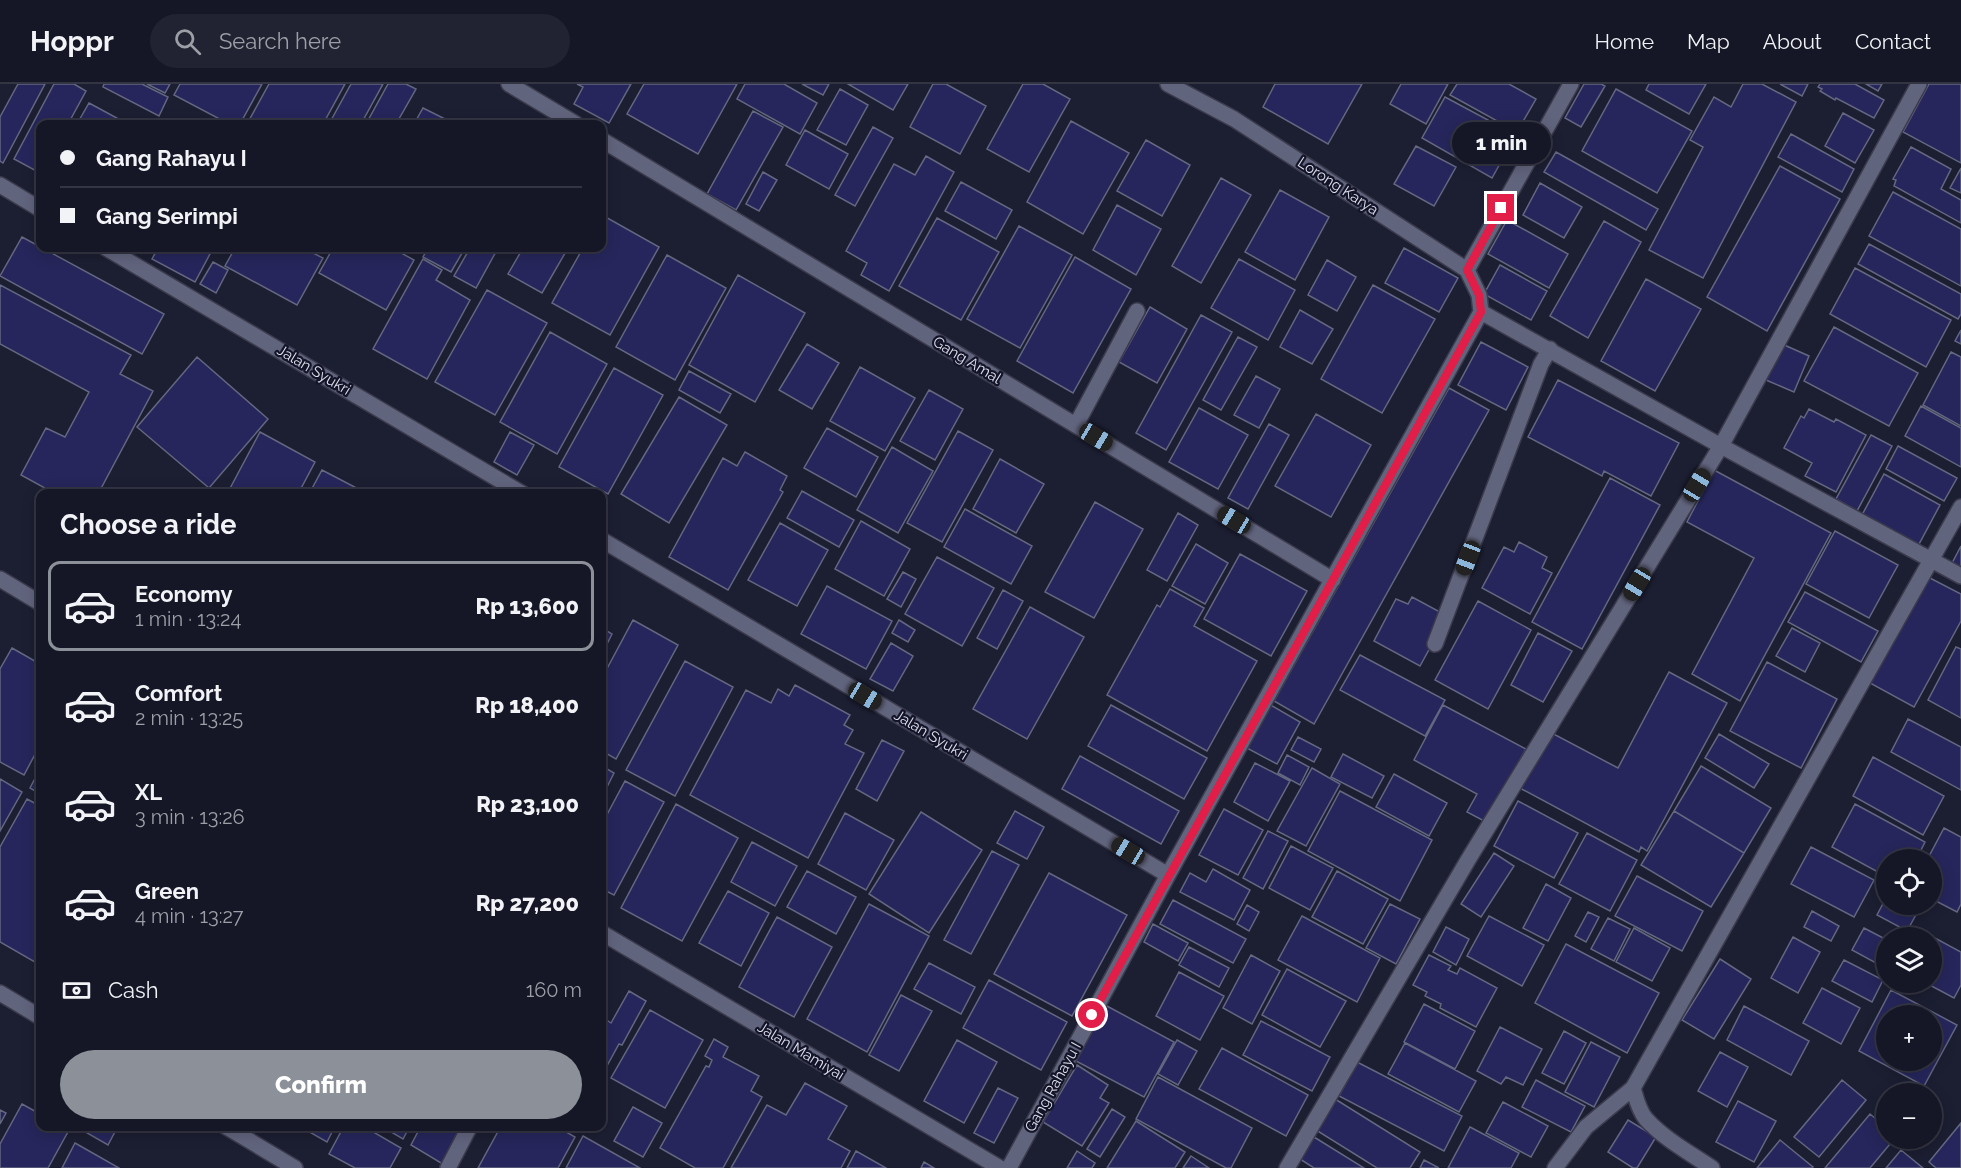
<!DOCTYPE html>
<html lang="en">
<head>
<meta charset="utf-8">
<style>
	body { margin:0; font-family:Raleway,sans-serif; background:#222332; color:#f1f3f6; height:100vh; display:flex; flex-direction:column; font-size:22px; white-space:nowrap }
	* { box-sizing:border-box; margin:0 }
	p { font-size:20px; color:#9d9fa7 }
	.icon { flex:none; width:33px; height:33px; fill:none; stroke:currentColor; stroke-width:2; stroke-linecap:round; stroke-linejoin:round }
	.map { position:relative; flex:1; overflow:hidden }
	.panel { position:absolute; left:36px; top:405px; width:570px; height:642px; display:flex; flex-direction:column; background:#151626; border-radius:12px; box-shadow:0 3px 15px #0003,0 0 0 2px #343543 }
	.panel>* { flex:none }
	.top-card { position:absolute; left:36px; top:36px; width:570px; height:132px; border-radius:12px; box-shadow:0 3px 15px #0003,0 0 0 2px #343543; display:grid; align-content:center; height:132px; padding:0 24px; background:#151626 }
	.tools { position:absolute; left:1876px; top:765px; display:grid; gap:12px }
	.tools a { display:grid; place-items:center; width:66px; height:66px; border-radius:50%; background:#151626; box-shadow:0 3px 15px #0003,0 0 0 2px #343543; font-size:30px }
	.end { position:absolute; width:27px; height:27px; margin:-14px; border:8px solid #e11d48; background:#fff; box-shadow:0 0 0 3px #fff }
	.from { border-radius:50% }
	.bubble { position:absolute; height:42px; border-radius:21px; background:#151626; box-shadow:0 3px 15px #0003,0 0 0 2px #343543; font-size:20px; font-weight:800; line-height:42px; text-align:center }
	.car { position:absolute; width:18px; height:36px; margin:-18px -9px; border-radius:8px; box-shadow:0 0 4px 2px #0007; background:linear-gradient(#222 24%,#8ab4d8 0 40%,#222 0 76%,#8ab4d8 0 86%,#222 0) }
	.top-card b { display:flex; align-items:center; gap:21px; height:57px; font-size:22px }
	.top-card b+b { border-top:2px solid #343543 }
	.top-card i { width:15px; height:15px; background:#f1f3f6 }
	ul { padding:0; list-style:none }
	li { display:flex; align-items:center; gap:18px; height:90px; margin:0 12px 9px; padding:0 12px; border:3px solid transparent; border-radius:12px }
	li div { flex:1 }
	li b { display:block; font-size:22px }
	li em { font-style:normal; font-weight:800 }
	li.selected { border-color:#8c9099 }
	li>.icon { width:54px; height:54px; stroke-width:1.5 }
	h2 { padding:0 24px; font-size:27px; line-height:72px }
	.pay { display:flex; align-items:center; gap:15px; height:66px; padding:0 24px; font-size:22px }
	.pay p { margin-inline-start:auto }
	.cta { display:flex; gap:12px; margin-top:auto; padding:12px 24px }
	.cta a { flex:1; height:69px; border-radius:36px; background:#8c9099; color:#fff; font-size:24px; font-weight:800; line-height:69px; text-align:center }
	header { display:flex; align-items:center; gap:36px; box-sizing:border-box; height:84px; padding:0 30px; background:#151626; border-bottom:2px solid #343543 }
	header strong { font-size:28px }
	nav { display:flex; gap:33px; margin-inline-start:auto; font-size:21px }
	.search { width:420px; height:54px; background:#222332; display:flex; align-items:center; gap:15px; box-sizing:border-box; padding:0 21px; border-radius:33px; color:#9d9fa7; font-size:22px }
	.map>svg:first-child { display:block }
</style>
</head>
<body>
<header>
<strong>Hoppr</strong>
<div class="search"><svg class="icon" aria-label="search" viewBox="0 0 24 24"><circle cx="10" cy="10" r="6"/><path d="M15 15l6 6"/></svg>Search here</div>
<nav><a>Home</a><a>Map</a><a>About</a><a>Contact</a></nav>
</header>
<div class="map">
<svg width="1961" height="1084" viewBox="0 0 1961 1084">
	<rect width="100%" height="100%" fill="#1c1e32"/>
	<!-- building -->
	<path fill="#26265c" stroke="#646780" stroke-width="1.5" fill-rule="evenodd" d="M18 0H45L3 79 0 77V33Z
		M54 0H74L86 7 68 40H40V89L14 75Z
		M104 0H142L168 13 159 32 103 3Z
		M147 0H170L165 9Z
		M180 0H262L240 40H229L174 11Z
		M269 0H345L323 40H247Z
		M351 0H383L361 40H329Z
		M388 0H406L416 5 396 40H366Z
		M577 0H631L609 39 574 20 583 3Z
		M644 0H737L698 70 627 30Z
		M745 0H784L817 19 800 50 737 15Z
		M802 0H829L823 11Z
		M848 0H908L893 26Z
		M933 0H946L986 22 960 70 910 43Z
		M1023 0H1043L1070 15 1029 88 987 65Z
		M1275 0H1362L1328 60 1263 23Z
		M1401 0H1448L1426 40 1390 20Z
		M1457 0H1509L1536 15 1517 48 1450 11Z
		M1584 0H1601L1605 2 1581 43 1565 34Z
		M1649 0H1706L1689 30 1646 6Z
		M1743 0H1762L1796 18 1703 194 1649 166 1703 63 1690 56 1714 13 1731 23Z
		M1780 0H1808L1802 12Z
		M1820 0H1855L1884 16 1874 34 1836 14 1835 16 1820 7 1822 5 1818 3Z
		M1866 0H1882L1878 7Z
		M1929 0H1961V79L1903 48Z
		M840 5 868 21 846 61 817 46Z
		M1616 5 1692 47 1657 109 1582 67Z
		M1445 13 1516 51 1492 94 1422 54Z
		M89 19 126 39 125 40H77Z
		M423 24 455 40H414Z
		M753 27 783 43 736 126 707 110Z
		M1843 29 1874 46 1855 79 1825 62Z
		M1071 37 1129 69 1083 150 1027 118Z
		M873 43 893 54 855 122 835 111Z
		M805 46 848 70 829 105 786 81Z
		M1791 50 1854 85 1842 108 1778 73Z
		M1146 56 1190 81 1162 132 1117 107Z
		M1416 62 1456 83 1434 122 1394 100Z
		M1911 63 1951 85 1941 105 1961 116V139L1894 102 1896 96 1893 95Z
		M1556 68 1658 125 1646 146 1544 88Z
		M926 72 954 88 889 207 861 191 867 179 846 167 894 80 915 91Z
		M1780 82 1840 115 1767 247 1707 213Z
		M1961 84V109L1950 104Z
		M763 88 777 96 759 127 746 120Z
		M1221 94 1251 111 1201 199 1172 182Z
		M961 98 1012 126 996 155 945 127Z
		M1540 99 1582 123 1564 154 1523 131Z
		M1280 106 1329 133 1295 196 1245 168Z
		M1893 108 1961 145V202L1869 152Z
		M1117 121 1161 145 1136 191 1093 166Z
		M602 131 659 163 610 251 552 219 583 164H602Z
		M937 134 999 168 961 236 899 202Z
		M1507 136 1568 170 1549 204 1488 170Z
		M1604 137 1641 158 1588 254 1550 232Z
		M1019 142 1072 171 1020 264 967 235Z
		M22 153 164 230 142 270 0 192Z
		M1869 160 1961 210V230L1958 235 1858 180Z
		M158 164H197L210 170 195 198 152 175Z
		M235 164H303L323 174 297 221 225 182Z
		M333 164H392L414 176 386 226 319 189Z
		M428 164H465L451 188 423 173Z
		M470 164H498L476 204 454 192Z
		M523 164H568L542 209 508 190Z
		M1404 164 1458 194 1439 228 1385 199Z
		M667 171 726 204 675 296 616 263Z
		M1075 173 1131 205 1073 309 1017 277Z
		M423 175 442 186 436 196 470 216 427 295 373 265Z
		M1239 175 1295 206 1268 256 1211 224Z
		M1327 176 1356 193 1337 227 1308 211Z
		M213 178 228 186 216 209 200 200Z
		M1500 181 1547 207 1531 236 1484 210Z
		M1855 184 1951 236 1926 283 1830 230Z
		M738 191 805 229 755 318 689 281Z
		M1646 195 1701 225 1655 307 1601 277Z
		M0 201 131 271 120 290 153 307 98 410H64L54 404 52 408 21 391 46 344 65 353 89 308 0 260Z
		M1373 201 1435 235 1382 329 1321 295Z
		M487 206 547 239 495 331 435 298Z
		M1150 223 1187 245 1157 299 1119 278Z
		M1300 226 1333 245 1312 280 1280 263Z
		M1201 231 1232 248 1166 366 1136 349Z
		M1834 243 1918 289 1889 342 1804 297Z
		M1961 246V260L1955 257Z
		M550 248 607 280 557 370 500 338Z
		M1238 253 1257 263 1221 326 1203 316Z
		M1481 258 1528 283 1506 326 1458 301Z
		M807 260 839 279 812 325 779 306Z
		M1782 260 1809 272 1794 308 1766 296Z
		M1951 268 1961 273V342L1923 321Z
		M197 273 268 335 209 404 137 343Z
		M860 283 915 314 885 367 830 337Z
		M614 284 663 311 608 410 559 383Z
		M689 287 731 310 720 329 679 306Z
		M1256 292 1280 305 1259 344 1234 331Z
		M1558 296 1679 359 1651 412 1604 387 1602 392 1528 353Z
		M1449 304 1489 326 1314 640 1274 617Z
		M929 306 963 325 935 376 900 357Z
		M679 313 727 341 669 439 621 410Z
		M1921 322 1961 344V383L1905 352Z
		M1199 324 1248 351 1218 405 1169 378Z
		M1809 325 1834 338 1836 335 1866 351 1836 408 1805 392 1812 379 1784 364 1801 332 1804 334Z
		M1316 330 1371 361 1331 433 1275 402Z
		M1269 340 1289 351 1248 425 1228 414Z
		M827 344 878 373 856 413 804 384Z
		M958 347 993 366 942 458 907 439Z
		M260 348 315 378 298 410H227Z
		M510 348 534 361 517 391 494 378Z
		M1871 351 1892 362 1857 427 1836 415Z
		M1898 362 1957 394 1944 417 1886 385Z
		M892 363 933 387 898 449 857 426Z
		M745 368 787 392 780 406 783 408 728 506 669 473 723 374 737 382Z
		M1000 375 1044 400 1016 449 973 425Z
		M322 386 366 409 309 410Z
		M1714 386 1831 449 1740 617 1692 590 1754 474 1687 438Z
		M1884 390 1940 421 1918 462 1862 431Z
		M1610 394 1660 421 1582 565 1532 538Z
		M802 407 854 436 839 463 787 434Z
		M1095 418 1143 445 1094 534 1045 508Z
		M965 425 1032 462 1011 500 944 463Z
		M1178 429 1198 441 1167 497 1147 486Z
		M861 437 910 465 884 512 835 485Z
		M780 439 828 466 797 522 748 496Z
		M1835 447 1898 481 1869 534 1806 500Z
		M1519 458 1547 473 1542 484 1552 489 1530 530 1482 504 1504 463 1514 468Z
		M1196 460 1228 479 1205 520 1172 502Z
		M1961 462V489L1950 483Z
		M1240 470 1307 507 1271 572 1204 535Z
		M937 473 994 504 962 562 905 530Z
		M903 488 916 495 901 523 887 515Z
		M1928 493 1961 510V537L1914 623 1870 599Z
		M827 502 892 537 866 585 801 550Z
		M1170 505 1204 524 1194 542 1257 577 1207 667 1107 611 1157 521 1160 523Z
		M1003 506 1023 517 997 565 977 554Z
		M1805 508 1878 547 1861 578 1788 538Z
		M1412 513 1440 528 1436 536 1443 540 1420 582 1374 557 1396 515 1408 520Z
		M1478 517 1531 546 1488 625 1435 596Z
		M1030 523 1084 553 1027 655 973 625Z
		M633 536 678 561 616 675 602 667V594Z
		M899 536 915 546 908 558 892 549Z
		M602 544 612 550 602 570Z
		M1792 544 1820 559 1805 588 1776 572Z
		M1538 549 1572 567 1543 618 1511 601Z
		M891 559 913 572 893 607 870 595Z
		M1956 563 1961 565V634L1928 616Z
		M12 564 40 580V661L24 691 0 678V585Z
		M1360 571 1445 616 1425 652 1340 606Z
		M685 577 733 603 675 712 626 686Z
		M1767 578 1837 615 1801 684 1730 647Z
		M1669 588 1727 619 1647 767 1641 763 1639 768 1518 703 1548 647 1618 684Z
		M795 601 850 631 844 641 853 646 845 660 864 669 808 774 690 711 746 606 771 619 778 605 789 612Z
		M1267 619 1300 638 1277 680 1243 662Z
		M1111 621 1207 674 1184 715 1088 662Z
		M1443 621 1526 665 1486 738 1467 728 1477 710 1414 676Z
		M1908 635 1961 663V706L1891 668Z
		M1719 650 1769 680 1754 704 1705 674Z
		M1298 653 1321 665 1314 678 1291 666Z
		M882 656 904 667 877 717 856 705Z
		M1343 670 1384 692 1372 714 1331 693Z
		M1287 671 1309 683 1300 701 1278 689Z
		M1080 672 1179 727 1161 760 1062 705Z
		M1873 673 1944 712 1923 751 1853 712Z
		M1255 679 1290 697 1268 737 1234 718Z
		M602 682 614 689 602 713Z
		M1701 682 1771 724 1744 769 1674 727Z
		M1312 684 1340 700 1306 762 1277 747Z
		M40 685V710L30 704Z
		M1394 690 1447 719 1429 752 1376 723Z
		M0 695 22 708 0 747Z
		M625 697 664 718 614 811 602 805V740Z
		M1340 707 1432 756 1400 817 1308 767Z
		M27 715 40 722V881L0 858V763Z
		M1518 717 1578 749 1554 794 1494 762Z
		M676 720 738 754 682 857 621 824Z
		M1855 720 1925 758 1916 776H1887V793L1832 763Z
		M1224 725 1263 746 1238 791 1199 771Z
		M1015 727 1044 743 1027 775 997 759Z
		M1674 727 1744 769 1711 823 1641 781Z
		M921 728 982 766 929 849 869 810Z
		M845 729 894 756 866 806 818 780Z
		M1944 744 1961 753V820L1957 828 1932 815V776H1927Z
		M1268 747 1288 757 1263 805 1243 794Z
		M1587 749 1637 776 1610 827 1559 800Z
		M752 758 797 782 775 822 731 798Z
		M1291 762 1333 784 1310 826 1269 804Z
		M1811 763 1874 796 1854 833 1791 800Z
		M992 767 1019 781 971 870 944 856Z
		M1494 769 1514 782 1481 833 1461 820Z
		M1213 785 1250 806 1234 836 1180 808 1190 789 1206 798Z
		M807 787 856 813 836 850 787 823Z
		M1337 787 1388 815 1363 860 1312 833Z
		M1049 789 1127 831 1072 932 994 890Z
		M1637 792 1703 827 1682 867 1615 832Z
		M1546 800 1571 814 1548 857 1523 844Z
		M728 807 769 829 741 882 699 859Z
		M1887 812V820H1906L1918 827 1907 847 1877 831Z
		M1173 816 1246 855 1233 879 1160 840Z
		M869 820 929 852 867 968 807 935Z
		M1390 820 1420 835 1396 880 1366 864Z
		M1247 821 1259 828 1249 847 1237 840Z
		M1812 827 1839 842 1831 857 1804 843Z
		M1588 828 1599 833 1586 858 1575 852Z
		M1302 832 1380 874 1357 918 1278 876Z
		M1489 832 1544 861 1522 902 1467 872Z
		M777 833 832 863 794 933 739 903Z
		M1608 834 1630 845 1614 877 1591 865Z
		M1153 840 1188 859 1178 877 1144 858Z
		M1446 843 1469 855 1456 881 1433 868Z
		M1634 844 1670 864 1652 897 1616 878Z
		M1864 844 1887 856V885L1852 866Z
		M1793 853 1820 868 1798 909 1771 894Z
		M1933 853 1961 868V901L1954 914 1924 898H1932Z
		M1566 860 1659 909 1627 969 1535 919Z
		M1189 863 1229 884 1219 903 1179 881Z
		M1251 871 1280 887 1252 940 1223 924Z
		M1429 871 1451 882 1448 886 1457 890 1460 884 1497 904 1476 943 1440 924 1441 920 1425 912 1427 908 1413 901Z
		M1720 875 1751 895 1714 955 1682 936Z
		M1844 876 1883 896 1872 918 1832 897Z
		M929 879 975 903 961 930 914 905Z
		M1287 885 1346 917 1320 963 1262 931Z
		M1179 888 1224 912 1200 956 1156 932Z
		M989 896 1067 938 1041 986 963 944Z
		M1822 904 1860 924 1841 960 1803 939Z
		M1891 906 1957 941 1924 1002 1859 967ZM1887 932H1932V976H1887Z
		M629 907 646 917 622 961 619 960 602 991V933L611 939Z
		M901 911 932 927 899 987 869 971Z
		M1424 920 1475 947 1455 985 1404 958Z
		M1105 921 1174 958 1144 1013 1074 976Z
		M1744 922 1809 957 1791 991 1727 956Z
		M650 926 703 956 665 1024 611 994Z
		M1261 937 1330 973 1312 1007 1243 971Z
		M1500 943 1542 965 1523 1001 1506 993 1501 1000 1477 987Z
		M1564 947 1586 959 1564 1000 1542 989Z
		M714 955 728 963 723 973 759 992 751 1007 762 1013 723 1084H695L660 1064 706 982 709 983 712 976 705 972Z
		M957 956 997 978 964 1039 924 1017Z
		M1177 956 1197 967 1178 1001 1158 990Z
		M1591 958 1620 973 1594 1023 1565 1008Z
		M1405 959 1476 997 1459 1028 1388 990Z
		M1222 964 1308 1011 1286 1052 1199 1005Z
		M1720 968 1748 983 1727 1023 1698 1007Z
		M1357 978 1462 1032 1444 1067 1339 1012Z
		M1077 981 1108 1001 1100 1014 1109 1019 1082 1062 1043 1038Z
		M1158 993 1252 1044 1231 1084H1226L1136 1035Z
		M1536 996 1585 1022 1571 1048 1522 1023Z
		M1842 996 1866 1016 1819 1073 1794 1053Z
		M805 999 847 1022 828 1055 850 1067 841 1084H731L767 1021 786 1031Z
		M998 1004 1018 1014 994 1059 974 1049Z
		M1335 1015 1420 1068 1410 1084H1377L1316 1046Z
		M1738 1017 1776 1037 1754 1078 1716 1058Z
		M1503 1018 1548 1042 1531 1073 1486 1049Z
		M22 1020 40 1030V1042H63L69 1046 48 1084H0V1060Z
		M633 1023 662 1039 643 1073 614 1057Z
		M1112 1025 1125 1033 1100 1073 1087 1065Z
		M0 1026 6 1029 0 1040Z
		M1870 1030 1887 1044V1054H1895L1870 1084H1825Z
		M1628 1036 1656 1053 1637 1084H1633L1608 1068Z
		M1136 1037 1185 1068 1175 1084H1107Z
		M1961 1039V1084H1936L1929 1078Z
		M75 1042H118L108 1061Z
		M299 1042H335L327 1058Z
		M344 1042H363L401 1064 390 1084H355L329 1070Z
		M381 1042H410L403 1055Z
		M421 1042H468L446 1082 411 1061Z
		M501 1042H556L575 1053 558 1084H478Z
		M1470 1043 1519 1069 1511 1084H1448Z
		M583 1052 640 1084H566Z
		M1314 1053 1364 1084H1314L1300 1075Z
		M1780 1056 1813 1083 1812 1084H1757Z
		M75 1059 119 1084H62Z
		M1901 1066 1923 1084H1886Z
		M856 1067 886 1084H847Z
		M1077 1067 1095 1079 1092 1084H1067Z
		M1191 1072 1209 1084H1183Z
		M1424 1076 1439 1084H1420Z
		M924 1078 934 1084H921Z"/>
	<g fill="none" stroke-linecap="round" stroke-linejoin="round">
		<defs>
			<path id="service" d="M1076 341 1137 227
				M1435 560 1541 280 1550 265
				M448 1084 470 1042"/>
			<path id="minor" d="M509 0 576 40
				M1168 0 1234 35 1467 186 1479 211 1481 228
				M602 56 1333 496
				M0 101 40 125
				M106 164 523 410
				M1467 186 1571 0
				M1481 228 1721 362 1961 492
				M602 456 1168 791
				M0 495 40 519
				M602 849 1000 1084
				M0 909 40 933
				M1633 1004C1636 1014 1639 1027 1646 1035 1664 1055 1690 1069 1712 1084
				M225 1042 295 1084
				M1009 1084 1168 791 1481 228
				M1287 1084 1468 776 1721 362 1919 0
				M1555 1084 1586 1043 1633 1004 1961 423"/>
		</defs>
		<!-- service casing -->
		<use href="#service" stroke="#3b3b4d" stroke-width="18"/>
		<!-- minor casing -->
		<use href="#minor" stroke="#3b3b4d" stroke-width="18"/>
		<!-- service -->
		<use href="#service" stroke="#61647d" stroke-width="15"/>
		<!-- minor -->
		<use href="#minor" stroke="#61647d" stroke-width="15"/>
	</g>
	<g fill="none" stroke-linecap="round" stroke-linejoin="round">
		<!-- route -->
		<path stroke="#e11d48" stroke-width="8" d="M1092 931 1481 228 1479 211 1467 186 1501 124"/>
	</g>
	<g text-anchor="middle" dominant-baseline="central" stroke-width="4.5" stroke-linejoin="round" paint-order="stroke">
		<!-- street labels -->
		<g font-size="15" fill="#dee0ee" stroke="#131428">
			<text transform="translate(1338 102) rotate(33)">Lorong Karya</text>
			<text transform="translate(967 276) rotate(31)">Gang Amal</text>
			<text transform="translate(314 286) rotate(31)">Jalan Syukri</text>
			<text transform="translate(931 651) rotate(31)">Jalan Syukri</text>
			<text transform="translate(801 967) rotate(31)">Jalan Mamiyai</text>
			<text transform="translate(1053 1003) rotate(-61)">Gang Rahayu I</text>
		</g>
	</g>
</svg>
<div class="tools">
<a><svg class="icon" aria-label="locate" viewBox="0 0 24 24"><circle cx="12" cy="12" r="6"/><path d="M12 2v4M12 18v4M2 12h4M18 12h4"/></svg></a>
<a><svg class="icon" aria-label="layers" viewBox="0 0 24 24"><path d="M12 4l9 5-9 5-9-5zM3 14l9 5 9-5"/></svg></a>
<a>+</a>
<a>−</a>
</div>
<i class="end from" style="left:1092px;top:931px"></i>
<i class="end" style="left:1501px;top:124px"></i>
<div class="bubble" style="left:1452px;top:38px;width:99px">1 min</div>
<i class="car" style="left:1096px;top:353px;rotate:121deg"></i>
<i class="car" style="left:1697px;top:401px;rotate:31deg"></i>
<i class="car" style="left:1234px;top:436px;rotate:301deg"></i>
<i class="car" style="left:1468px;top:474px;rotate:201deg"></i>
<i class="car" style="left:1637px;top:500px;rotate:211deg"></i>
<i class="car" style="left:865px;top:612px;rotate:121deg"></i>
<i class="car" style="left:1128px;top:767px;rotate:301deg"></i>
<div class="top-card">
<b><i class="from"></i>Gang Rahayu I</b>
<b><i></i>Gang Serimpi</b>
</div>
<section class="panel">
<h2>Choose a ride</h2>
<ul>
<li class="selected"><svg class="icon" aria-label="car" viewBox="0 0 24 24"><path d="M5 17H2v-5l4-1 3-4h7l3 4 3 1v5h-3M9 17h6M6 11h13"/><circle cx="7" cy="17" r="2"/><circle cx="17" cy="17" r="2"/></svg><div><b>Economy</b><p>1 min · 13:24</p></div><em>Rp 13,600</em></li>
<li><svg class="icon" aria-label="car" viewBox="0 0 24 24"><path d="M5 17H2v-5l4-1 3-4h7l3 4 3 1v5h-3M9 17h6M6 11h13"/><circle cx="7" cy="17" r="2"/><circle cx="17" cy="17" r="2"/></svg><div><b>Comfort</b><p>2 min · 13:25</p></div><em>Rp 18,400</em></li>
<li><svg class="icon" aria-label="car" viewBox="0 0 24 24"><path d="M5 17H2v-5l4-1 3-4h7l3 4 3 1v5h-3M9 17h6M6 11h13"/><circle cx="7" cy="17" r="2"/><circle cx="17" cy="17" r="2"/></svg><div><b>XL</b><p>3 min · 13:26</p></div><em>Rp 23,100</em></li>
<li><svg class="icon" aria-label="car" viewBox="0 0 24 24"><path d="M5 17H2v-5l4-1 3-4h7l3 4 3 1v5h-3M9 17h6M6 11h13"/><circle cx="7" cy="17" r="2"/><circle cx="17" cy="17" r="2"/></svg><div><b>Green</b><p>4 min · 13:27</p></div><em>Rp 27,200</em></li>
</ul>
<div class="pay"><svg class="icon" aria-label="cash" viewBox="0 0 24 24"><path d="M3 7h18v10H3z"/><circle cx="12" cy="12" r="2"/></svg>Cash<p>160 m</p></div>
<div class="cta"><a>Confirm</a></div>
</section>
</div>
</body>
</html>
